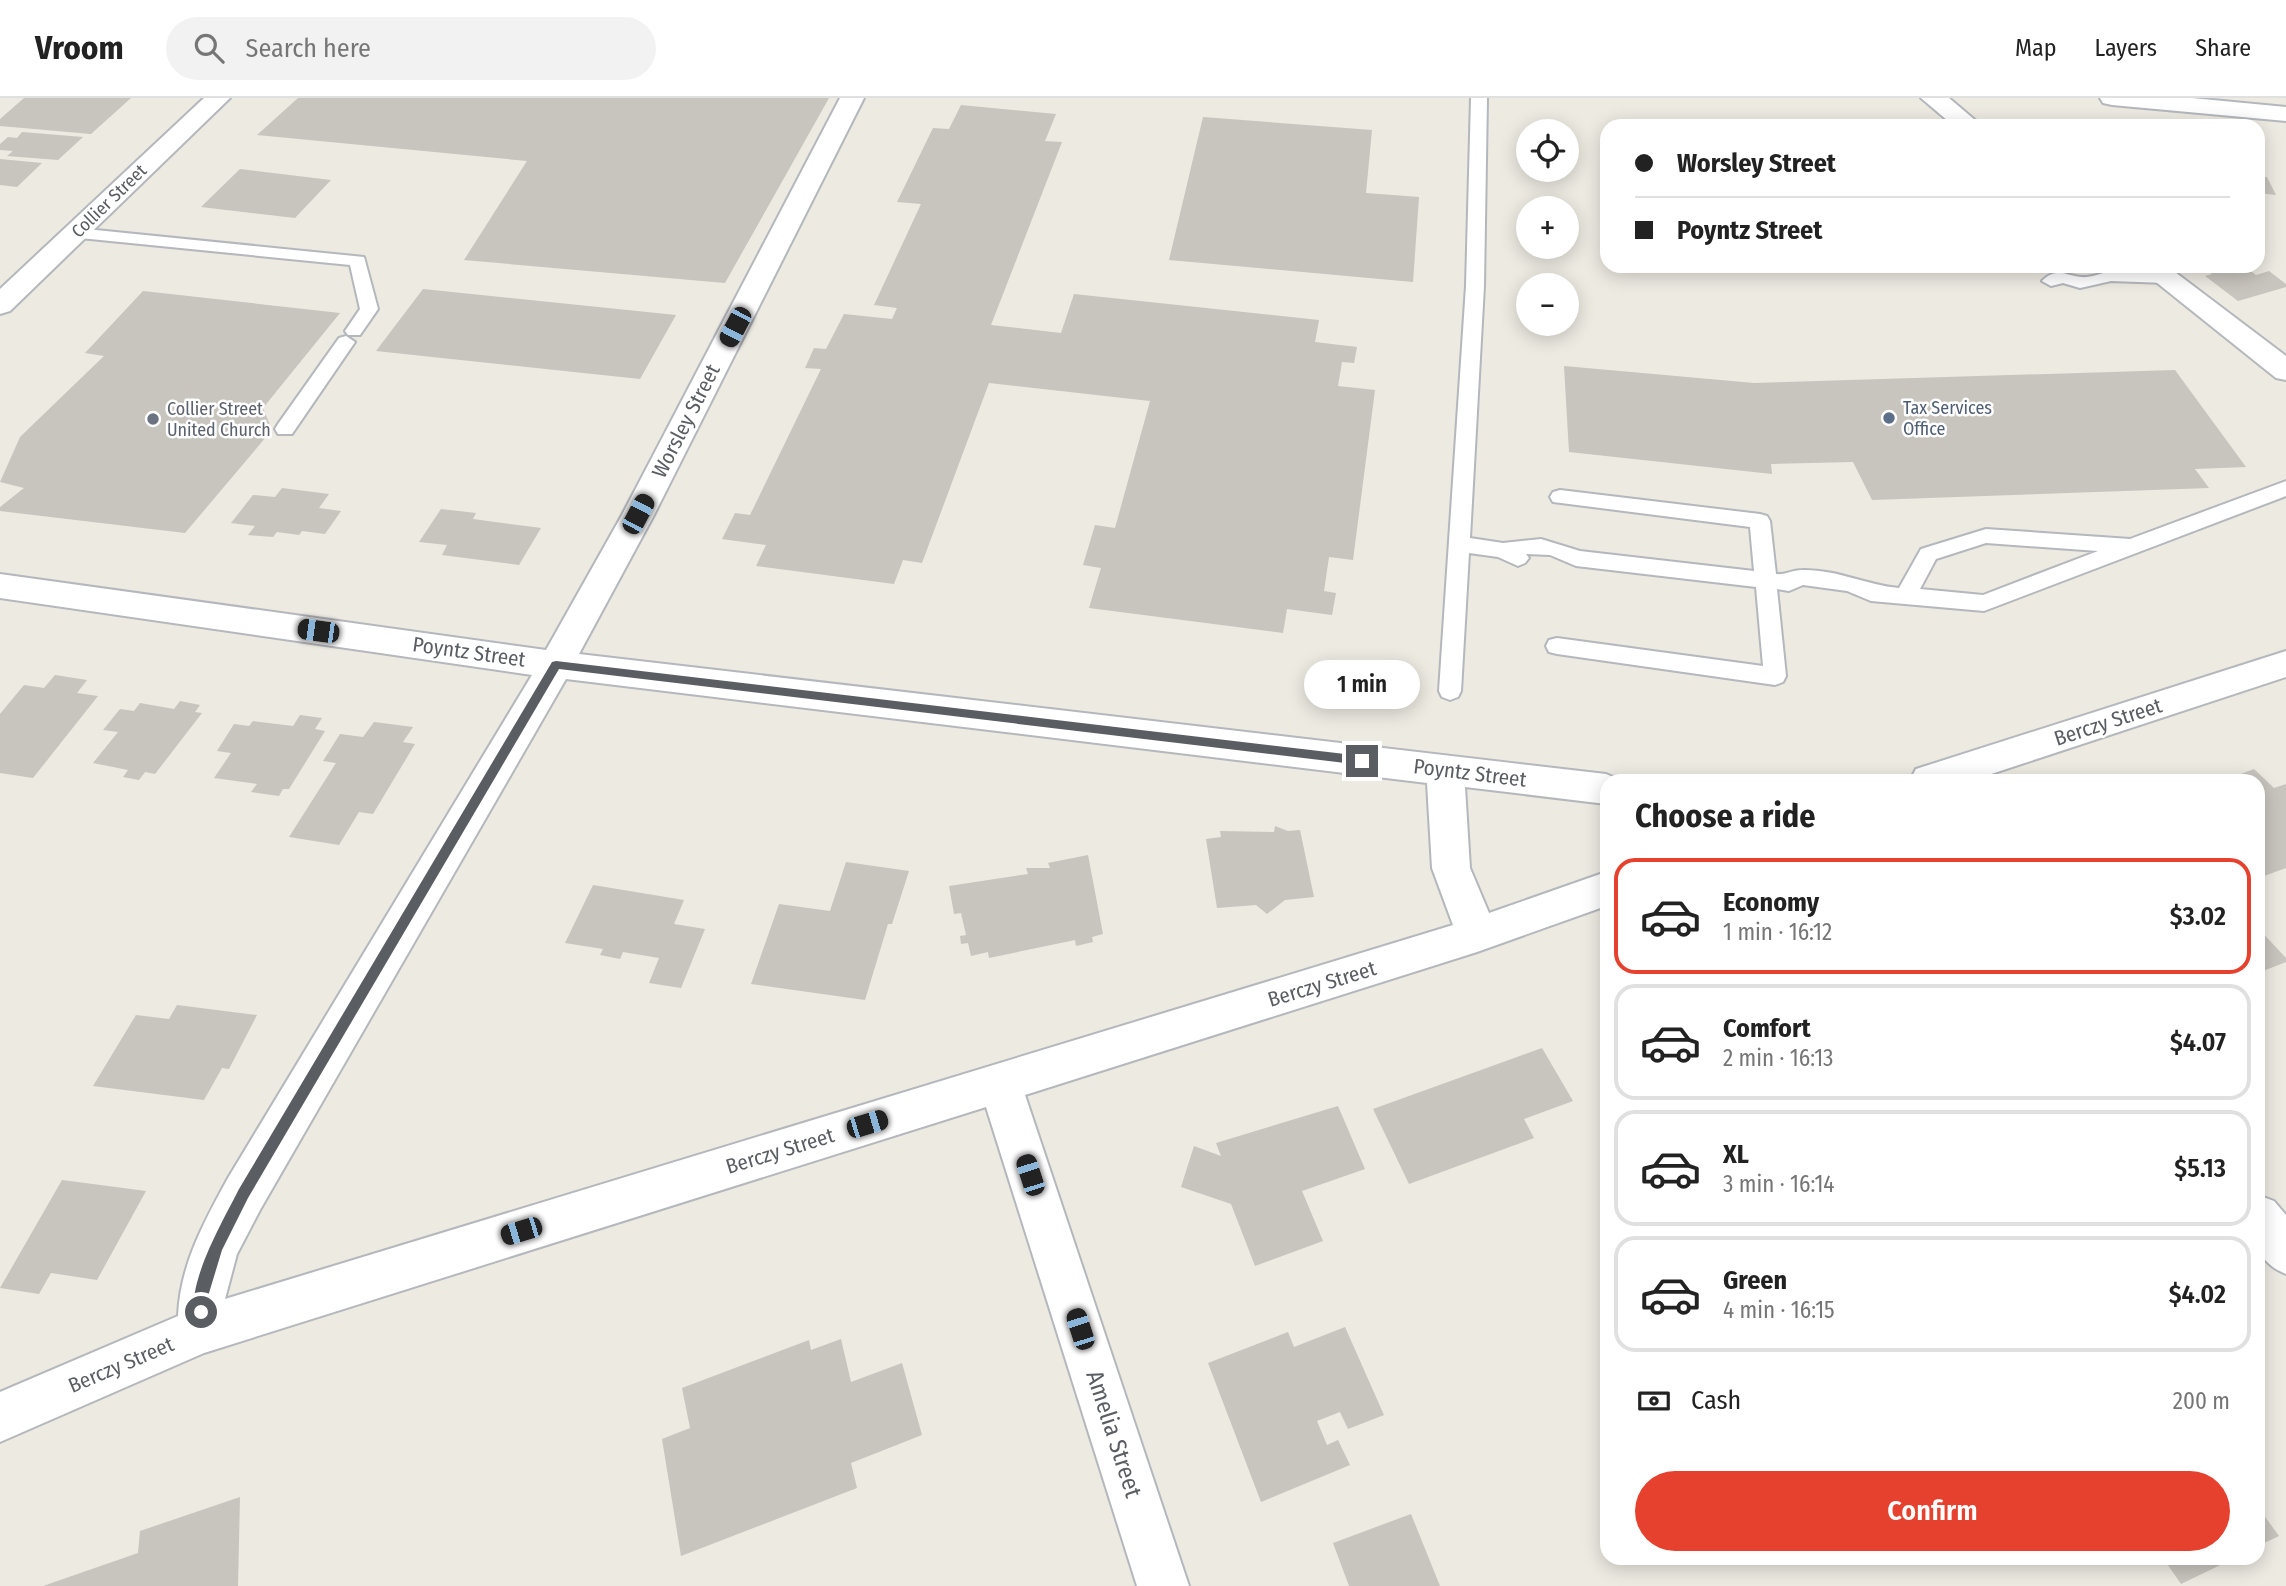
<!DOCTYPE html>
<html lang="en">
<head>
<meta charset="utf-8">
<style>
	body { margin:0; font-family:"Fira Sans Condensed",sans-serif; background:#f2f2f2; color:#222; height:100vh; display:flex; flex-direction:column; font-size:26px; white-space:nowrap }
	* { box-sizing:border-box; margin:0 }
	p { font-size:23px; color:#767676 }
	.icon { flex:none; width:38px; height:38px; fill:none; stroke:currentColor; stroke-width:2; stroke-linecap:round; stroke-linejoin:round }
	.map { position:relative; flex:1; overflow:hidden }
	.side { position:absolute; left:1600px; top:676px; width:665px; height:791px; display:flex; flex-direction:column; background:#fff; border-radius:21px; box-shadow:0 4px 18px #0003 }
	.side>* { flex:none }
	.guide { position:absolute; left:1600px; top:21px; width:665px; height:154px; border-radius:21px; box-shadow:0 4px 18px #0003; display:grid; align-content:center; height:154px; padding:0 35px; background:#fff }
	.tools { position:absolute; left:1516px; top:21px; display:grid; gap:14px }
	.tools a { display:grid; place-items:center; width:63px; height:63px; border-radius:50%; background:#fff; box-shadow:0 4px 18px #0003; font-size:35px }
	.end { position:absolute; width:32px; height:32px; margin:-16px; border:9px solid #5a5d62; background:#fff; box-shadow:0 0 0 4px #fff }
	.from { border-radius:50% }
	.bubble { position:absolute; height:49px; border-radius:24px; background:#fff; box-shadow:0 4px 18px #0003; font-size:23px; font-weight:600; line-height:49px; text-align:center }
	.car { position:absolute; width:21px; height:42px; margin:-21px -10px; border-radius:9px; box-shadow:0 0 5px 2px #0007; background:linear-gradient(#222 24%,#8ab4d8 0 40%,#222 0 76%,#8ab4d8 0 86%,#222 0) }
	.guide b { display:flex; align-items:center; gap:24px; height:66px; font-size:26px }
	.guide b+b { border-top:2px solid #e0e0e0 }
	.guide i { width:18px; height:18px; background:#222 }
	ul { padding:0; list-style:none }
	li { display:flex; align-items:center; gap:21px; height:116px; margin:0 14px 10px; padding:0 21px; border:4px solid #e0e0e0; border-radius:21px }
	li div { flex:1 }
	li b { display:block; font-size:26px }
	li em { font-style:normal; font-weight:600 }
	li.active { border-color:#e6412e }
	li>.icon { width:63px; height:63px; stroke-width:1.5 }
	h2 { padding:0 35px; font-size:32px; line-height:84px }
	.pay { display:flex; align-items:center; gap:18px; height:77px; padding:0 35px; font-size:26px }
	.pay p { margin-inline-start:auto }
	.action { display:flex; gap:14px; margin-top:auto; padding:14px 35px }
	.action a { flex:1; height:80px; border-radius:42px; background:#e6412e; color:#fff; font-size:28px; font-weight:600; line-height:80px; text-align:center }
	header { display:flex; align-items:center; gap:42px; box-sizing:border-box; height:98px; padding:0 35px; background:#fff; border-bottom:2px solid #e0e0e0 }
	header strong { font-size:33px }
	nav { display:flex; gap:38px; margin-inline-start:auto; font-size:24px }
	.search { width:490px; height:63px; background:#f2f2f2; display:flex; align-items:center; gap:18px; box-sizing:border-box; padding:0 24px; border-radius:38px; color:#767676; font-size:26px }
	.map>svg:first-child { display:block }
</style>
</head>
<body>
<header>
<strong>Vroom</strong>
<div class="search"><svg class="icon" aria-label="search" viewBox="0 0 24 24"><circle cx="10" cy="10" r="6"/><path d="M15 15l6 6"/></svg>Search here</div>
<nav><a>Map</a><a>Layers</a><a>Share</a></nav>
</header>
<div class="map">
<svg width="2286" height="1488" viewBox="0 0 2286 1488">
	<rect width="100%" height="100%" fill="#eceae1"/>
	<!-- building -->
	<path fill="#c8c4be" d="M24 0H131L91 36 0 28V21Z
		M298 0H829L725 185 464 162 527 63 257 37Z
		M961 7 1056 16 1045 43 1062 44 991 227 1061 235 1074 196 1319 222 1315 244 1357 249 1354 265 1342 264 1338 288 1375 292 1353 462 1329 459 1324 493 1336 495 1332 517 1287 511 1283 535 1089 510 1101 470 1083 467 1095 427 1115 430 1150 303 989 285 922 465 903 462 894 486 756 468 766 447 722 441 735 415 750 417 821 271 805 270 814 250 826 251 844 216 892 221 897 210 874 207 921 106 897 104 933 30 949 31Z
		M1203 19 1372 32 1366 95 1419 99 1413 184 1169 162Z
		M22 34 83 39 58 62 7 58 13 53 0 52V46L8 39 17 40Z
		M0 61 42 65 17 89 0 87Z
		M240 71 331 82 295 120 201 109Z
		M2258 79H2267L2276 97 2258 95Z
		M2201 168H2244L2256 177 2269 173 2286 186V189L2238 203 2205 178 2212 176Z
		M423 191 676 217 640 281 376 253Z
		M143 193 340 215 263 310 272 332 185 435 0 413V409L24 390 0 384 20 339 104 258 85 255Z
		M1564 268 1754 285 2175 272 2246 369 2195 371 2209 390 1872 402 1853 364 1771 366 1772 376 1569 354Z
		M282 390 329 396 319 410 341 413 325 436 302 433 299 437 277 434 273 439 248 437 255 428 231 425 253 397 275 399Z
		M441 411 476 415 473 421 541 430 519 467 442 457 447 447 419 444Z
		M55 577 87 582 77 595 98 598 33 680 0 675V616L24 587 44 590Z
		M180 603 200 607 195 614 202 615 155 676 145 674 139 682 123 679 128 672 93 665 118 634 103 632 120 611 134 613 140 605 174 611Z
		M300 617 322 620 315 631 325 633 289 691H283L279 698 251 694 257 686 214 680 231 655 217 653 234 626 249 628 253 623 293 628Z
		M374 624 413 629 403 644 415 646 373 716 359 714 339 747 289 739 336 665 323 663 340 636 363 639Z
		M2254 671 2274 690 2286 686V770L2264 778 2258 771V682H2225Z
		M1275 728 1288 733 1300 732 1314 799 1285 802 1267 816 1256 807 1217 810 1206 741 1221 739 1220 733 1274 734Z
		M1088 757 1103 836 1092 839 1093 844 1076 848 1075 842 989 860 988 854 971 858 968 845 961 846 960 838 966 837 961 815 954 816 949 788 1028 776 1026 770H1050L1048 765Z
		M846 764 909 773 892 826H888L865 902 751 886 779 806 830 813Z
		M593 787 684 802 674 826 705 831 681 890 649 885 659 860 623 854 620 861 600 857 603 851 565 845Z
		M2258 830 2286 860V864L2258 875Z
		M177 907 257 917 229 971 222 970 204 1002 93 988 136 917 169 921Z
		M1542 950 1573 1003 1524 1021 1534 1040 1409 1086 1373 1011Z
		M1338 1008 1365 1071 1302 1093 1323 1143 1255 1168 1231 1106 1181 1089 1194 1048 1221 1058 1216 1045Z
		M62 1082 146 1093 97 1182 51 1175 39 1196 0 1190Z
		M1345 1229 1384 1317 1348 1331 1340 1314 1317 1323 1327 1347 1338 1342 1350 1367 1261 1404 1208 1265 1288 1234 1294 1249Z
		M841 1241 851 1284 902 1265 922 1337 851 1365 857 1390 681 1458 662 1341 690 1330 682 1290 809 1242 811 1252Z
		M240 1399 238 1488H43L138 1455 140 1433Z
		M2258 1409 2279 1438 2258 1448Z
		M1411 1416 1440 1488H1349L1333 1445Z
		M2163 1460H2235L2181 1486Z"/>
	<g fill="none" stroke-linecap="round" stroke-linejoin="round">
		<defs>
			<path id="service" d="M1471 0H1487L1484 188 1470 440 1503 445 1541 441 1580 453 1754 473 1750 429 1553 404 1550 399 1553 394 1560 392 1760 416 1767 418 1770 423 1776 476C1786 477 1792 472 1802 472 1836 471 1866 487 1899 490L1921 451 1986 431 2130 441 2286 383V398L1984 513 1871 503 1847 493 1803 487 1789 493 1777 491 1786 578 1783 584 1775 587 1557 556 1549 554 1546 548 1549 542 1557 540 1763 568 1756 489 1576 468 1550 457 1526 456 1529 460 1525 465 1518 468 1498 459 1469 455 1461 593 1458 599 1450 602 1442 599 1439 593 1466 188ZM1986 445 2098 453 1983 497 1920 491 1936 461Z
				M76 130 364 159 378 211 360 237H348L345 233 360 211 350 167 70 139 67 135Z
				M2111 173 2166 175 2175 180 2166 185 2111 183 2080 190 2063 185 2051 188 2042 183C2057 168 2066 178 2081 179 2090 180 2102 175 2111 173Z
				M346 238 355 244 292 336H278L275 331 278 326 339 240Z"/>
			<path id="minor" d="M840 0H864L654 417 579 556 1606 676 1620 682H1606V706L1465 689 1470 770 1489 815 1606 774V808L1477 854 1025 997 1189 1488H1137L986 1009 204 1255 0 1344V1294L178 1218C180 1167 204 1124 228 1080L532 577 0 500V476L546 552 622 417ZM566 581 1427 685 1432 770 1453 827 225 1201 237 1156 260 1112Z
				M1921 0H1949L1982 28H1954Z
				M2136 168H2167L2286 258V282L2276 280Z
				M2286 553V579L1973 682H1910L1916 671Z
				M2258 1097 2274 1103 2286 1117V1176C2249 1161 2255 1132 2258 1097Z"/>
			<path id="tertiary" d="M204 0H230L10 213 0 216V191Z
				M2100 0H2192L2286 9V23L2112 7 2103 5Z"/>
		</defs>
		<!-- service casing -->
		<use href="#service" stroke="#b4b7bc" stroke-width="4"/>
		<!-- minor casing -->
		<use href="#minor" stroke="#b4b7bc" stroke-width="4"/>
		<!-- tertiary casing -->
		<use href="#tertiary" stroke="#b4b7bc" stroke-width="4"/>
		<!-- service -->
		<use href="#service" fill="#fff" fill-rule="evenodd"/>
		<!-- minor -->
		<use href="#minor" fill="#fff" fill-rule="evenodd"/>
		<!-- tertiary -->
		<use href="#tertiary" fill="#fff" fill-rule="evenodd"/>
	</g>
	<!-- route -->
	<path fill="#5a5d62" d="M556 563 1362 658 1367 663 1362 667 559 571 248 1100 222 1152 209 1195 206 1219H196C184 1189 225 1119 239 1091L552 564Z"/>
	<!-- markers -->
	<circle fill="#5c6f8a" stroke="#fff" stroke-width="2.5" cx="1889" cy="320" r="7"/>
	<circle fill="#6b7280" stroke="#fff" stroke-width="2.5" cx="153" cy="321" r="7"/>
	<g text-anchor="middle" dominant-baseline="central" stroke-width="5" stroke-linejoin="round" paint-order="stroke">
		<!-- far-street labels -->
		<g font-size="18" fill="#5a5d62" stroke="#fff">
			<text transform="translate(109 103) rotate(-44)">Collier Street</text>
		</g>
		<!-- far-service labels -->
		<g font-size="18" fill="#4e5e75" stroke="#fff" text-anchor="start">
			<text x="1903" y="310">Tax Services<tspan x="1903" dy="21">Office</tspan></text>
		</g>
		<!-- far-worship labels -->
		<g font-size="18" fill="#5b616d" stroke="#fff" text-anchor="start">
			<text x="167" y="311">Collier Street<tspan x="167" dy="21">United Church</tspan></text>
		</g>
		<!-- street labels -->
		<g font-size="21" fill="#5a5d62" stroke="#fff">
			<text transform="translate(686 323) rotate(-63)">Worsley Street</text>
			<text transform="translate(469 554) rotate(8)">Poyntz Street</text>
			<text transform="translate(2108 624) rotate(-18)">Berczy Street</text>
			<text transform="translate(1470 675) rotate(7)">Poyntz Street</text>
			<text transform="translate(1322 886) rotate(-17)">Berczy Street</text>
			<text transform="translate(780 1053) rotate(-17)">Berczy Street</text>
			<text transform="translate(121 1267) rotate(-23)">Berczy Street</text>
		</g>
		<!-- near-street labels -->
		<g font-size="24" fill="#5a5d62" stroke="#fff">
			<text transform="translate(1114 1336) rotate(72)">Amelia Street</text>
		</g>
	</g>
</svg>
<div class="tools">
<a><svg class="icon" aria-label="locate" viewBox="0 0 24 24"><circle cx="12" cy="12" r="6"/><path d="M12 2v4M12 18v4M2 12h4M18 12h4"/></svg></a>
<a>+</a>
<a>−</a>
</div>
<i class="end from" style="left:201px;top:1214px"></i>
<i class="end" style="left:1362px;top:663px"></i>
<div class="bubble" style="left:1304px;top:562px;width:116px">1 min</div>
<i class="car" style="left:735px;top:229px;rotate:208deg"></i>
<i class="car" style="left:638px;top:416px;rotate:28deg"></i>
<i class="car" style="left:318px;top:533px;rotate:278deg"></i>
<i class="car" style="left:867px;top:1026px;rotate:73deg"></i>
<i class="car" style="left:1030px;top:1077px;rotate:342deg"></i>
<i class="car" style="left:521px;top:1133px;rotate:253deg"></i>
<i class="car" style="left:1080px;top:1231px;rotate:342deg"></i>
<div class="guide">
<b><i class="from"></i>Worsley Street</b>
<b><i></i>Poyntz Street</b>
</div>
<section class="side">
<h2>Choose a ride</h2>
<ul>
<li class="active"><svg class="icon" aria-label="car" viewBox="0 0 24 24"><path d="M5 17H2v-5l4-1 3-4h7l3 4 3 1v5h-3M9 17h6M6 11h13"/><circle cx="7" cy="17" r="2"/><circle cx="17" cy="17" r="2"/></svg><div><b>Economy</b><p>1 min · 16:12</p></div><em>$3.02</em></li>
<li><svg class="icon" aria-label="car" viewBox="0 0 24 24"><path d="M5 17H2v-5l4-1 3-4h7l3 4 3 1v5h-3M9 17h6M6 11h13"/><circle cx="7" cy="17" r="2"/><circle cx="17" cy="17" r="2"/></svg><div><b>Comfort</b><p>2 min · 16:13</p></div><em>$4.07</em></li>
<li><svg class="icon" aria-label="car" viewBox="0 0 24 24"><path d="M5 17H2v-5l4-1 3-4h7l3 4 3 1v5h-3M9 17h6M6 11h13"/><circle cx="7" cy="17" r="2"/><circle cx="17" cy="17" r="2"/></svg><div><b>XL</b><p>3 min · 16:14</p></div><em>$5.13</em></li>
<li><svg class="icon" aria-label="car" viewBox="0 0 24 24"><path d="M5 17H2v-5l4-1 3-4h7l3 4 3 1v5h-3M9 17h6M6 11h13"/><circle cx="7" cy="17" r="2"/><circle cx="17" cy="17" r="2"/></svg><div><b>Green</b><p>4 min · 16:15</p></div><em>$4.02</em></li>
</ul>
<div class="pay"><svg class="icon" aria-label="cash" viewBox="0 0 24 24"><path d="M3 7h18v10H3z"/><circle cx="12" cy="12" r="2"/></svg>Cash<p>200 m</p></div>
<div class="action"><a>Confirm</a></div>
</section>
</div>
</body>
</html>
